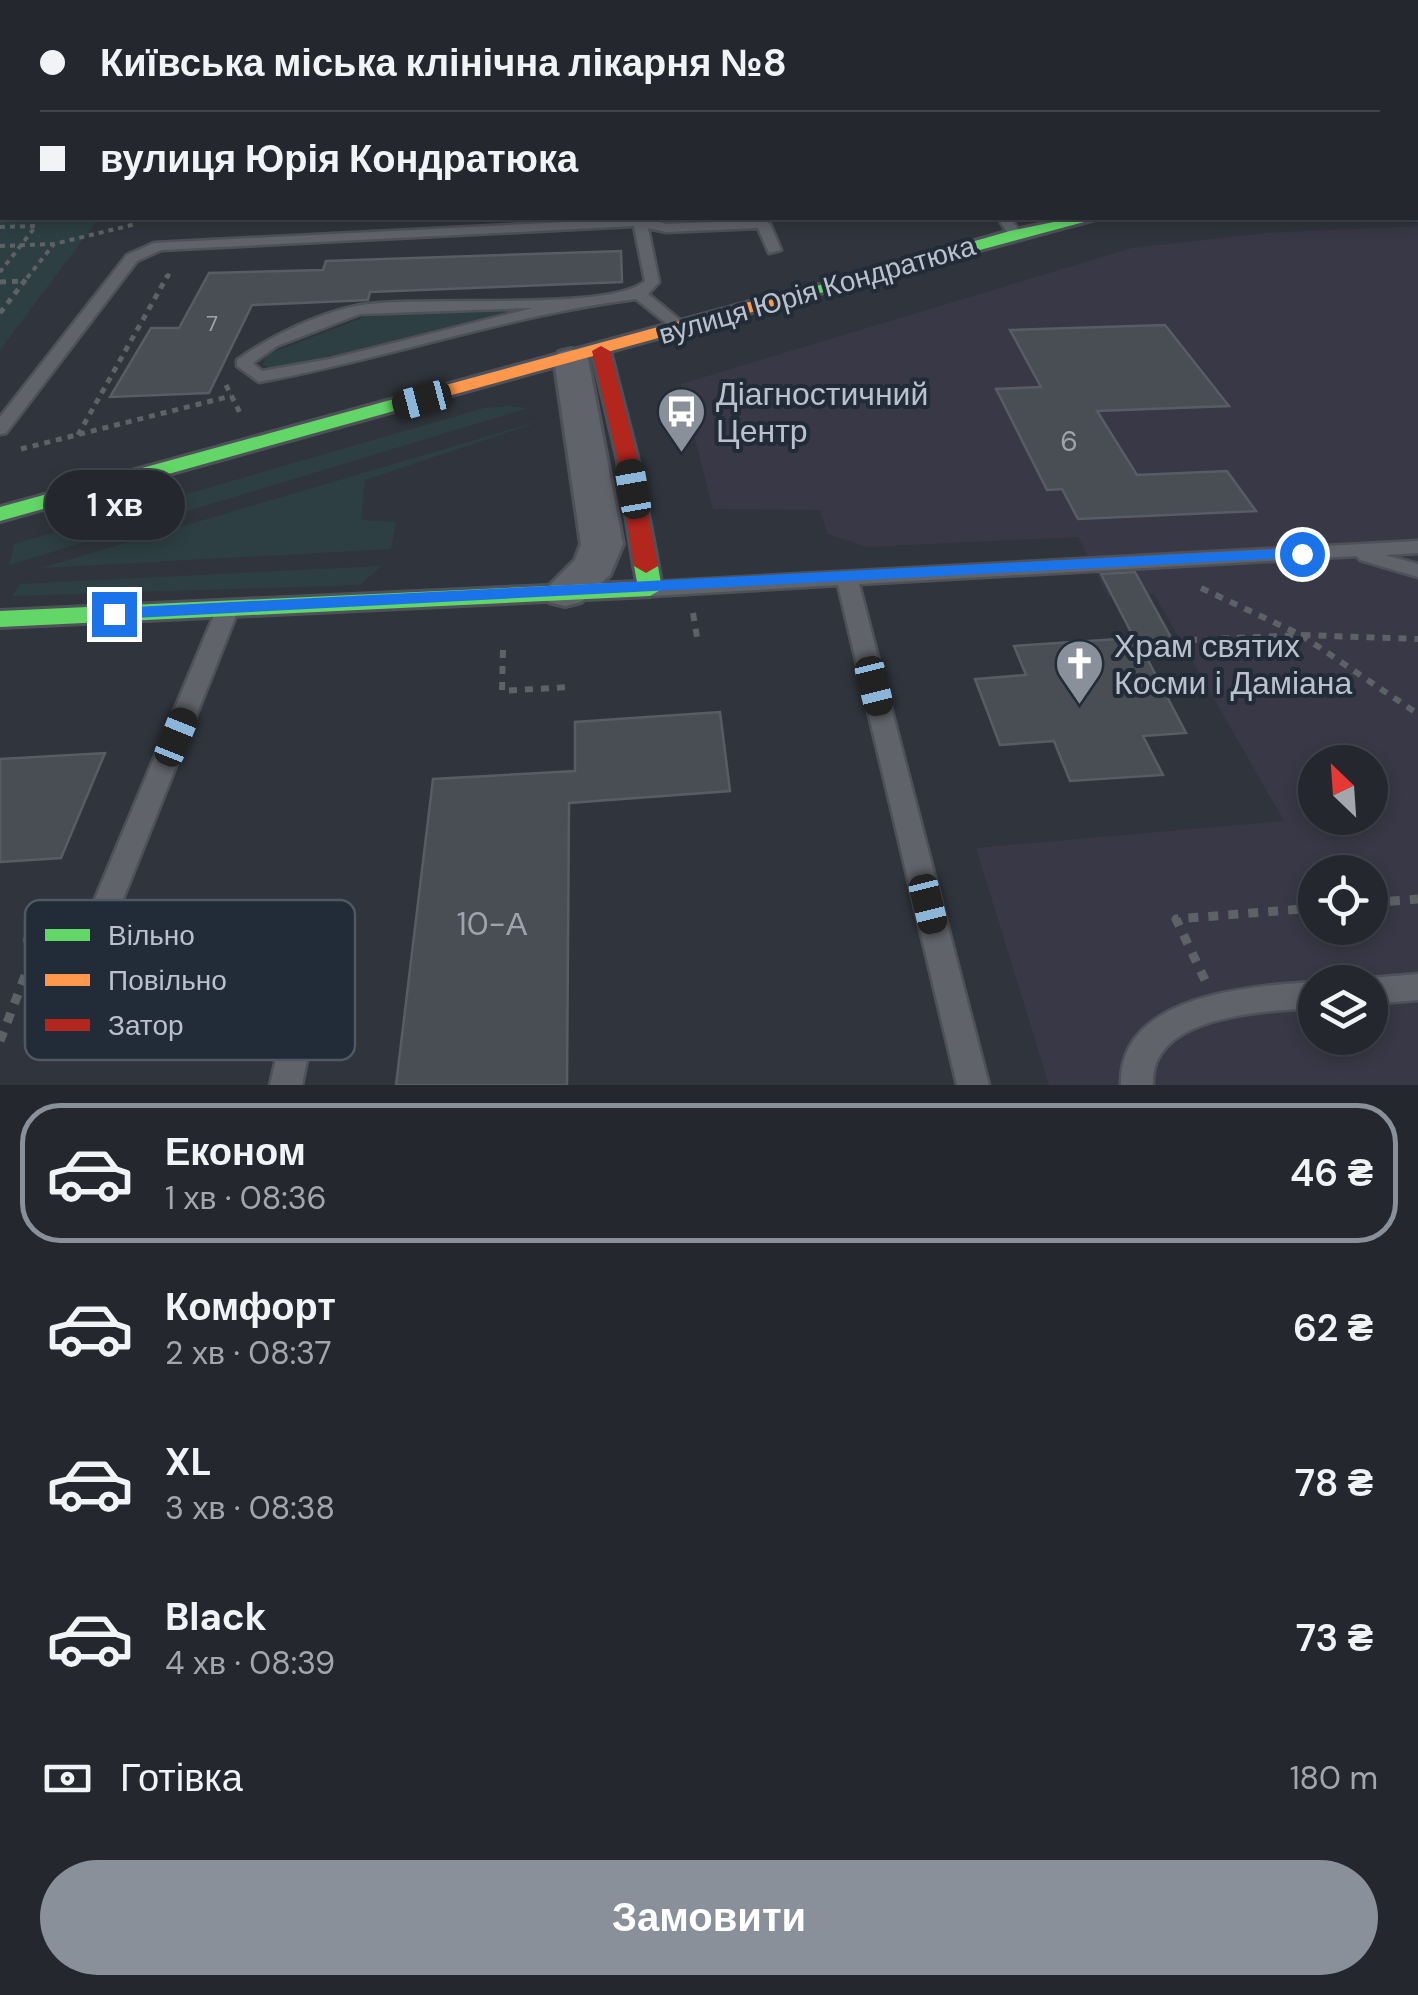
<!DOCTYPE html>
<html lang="uk">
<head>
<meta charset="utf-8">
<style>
	body { margin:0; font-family:"DM Sans",sans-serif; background:#2c3036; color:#f1f3f6; height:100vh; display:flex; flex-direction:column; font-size:38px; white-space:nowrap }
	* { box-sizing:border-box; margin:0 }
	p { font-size:32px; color:#a3a6aa }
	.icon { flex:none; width:55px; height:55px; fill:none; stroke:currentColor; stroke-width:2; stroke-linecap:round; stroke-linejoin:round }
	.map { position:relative; height:1085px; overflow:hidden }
	.side { display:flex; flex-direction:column; background:#24282e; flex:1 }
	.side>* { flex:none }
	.banner { position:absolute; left:0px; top:0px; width:1420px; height:220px; box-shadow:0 5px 15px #0003,0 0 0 2px #41444a; display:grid; align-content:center; height:220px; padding:0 40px; background:#24282e }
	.needle { width:65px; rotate:335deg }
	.buttons { position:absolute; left:1298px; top:745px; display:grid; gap:20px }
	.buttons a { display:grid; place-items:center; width:90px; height:90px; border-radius:50%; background:#24282e; box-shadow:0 5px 15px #0003,0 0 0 2px #41444a; font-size:50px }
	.end { position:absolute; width:45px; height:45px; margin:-22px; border:12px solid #1a73e8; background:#fff; box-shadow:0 0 0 5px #fff }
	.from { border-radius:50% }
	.bubble { position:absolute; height:70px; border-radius:35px; background:#24282e; box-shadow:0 5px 15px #0003,0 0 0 2px #41444a; font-size:32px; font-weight:600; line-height:70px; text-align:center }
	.car { position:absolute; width:30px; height:60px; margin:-30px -15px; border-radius:12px; box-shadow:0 0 8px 2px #0007; background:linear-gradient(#222 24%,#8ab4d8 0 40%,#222 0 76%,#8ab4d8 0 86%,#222 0) }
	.banner b { display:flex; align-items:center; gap:35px; height:95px; font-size:38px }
	.banner b+b { border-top:2px solid #41444a }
	.banner i { width:25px; height:25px; background:#f1f3f6 }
	ul { padding:18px 0 0; list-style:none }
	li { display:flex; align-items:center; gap:30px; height:140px; margin:0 20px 15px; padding:0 20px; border:5px solid transparent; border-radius:40px }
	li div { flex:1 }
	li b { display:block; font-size:38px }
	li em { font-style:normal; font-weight:600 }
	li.selected { border-color:#8a909a }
	li>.icon { width:90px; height:90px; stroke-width:1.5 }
	.pay { display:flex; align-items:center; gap:25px; height:110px; padding:0 40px; font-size:38px }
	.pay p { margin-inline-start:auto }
	.button { display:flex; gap:20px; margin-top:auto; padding:20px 40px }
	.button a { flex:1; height:115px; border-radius:60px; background:#8a909a; color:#fff; font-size:40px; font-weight:600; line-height:115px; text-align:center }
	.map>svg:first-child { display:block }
</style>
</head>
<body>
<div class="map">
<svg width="1418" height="1085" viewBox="0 0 1418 1085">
	<rect width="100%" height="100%" fill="#30353d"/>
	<!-- medical -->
	<path fill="#393846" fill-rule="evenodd" d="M1418 226V1085H1049L976 848 1284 821 1154 594 1108 596 1078 537 867 547 828 534 820 510 713 509 681 384 1132 248 1266 233ZM1315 762H1370V818H1315ZM1315 872H1370V928H1315ZM1315 982H1370V1038H1315Z"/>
	<!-- green -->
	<path fill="#2d3f43" d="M0 0H836L838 2H2L0 142Z
		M0 201 2 218H99L0 350Z
		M536 305 275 370 263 365 266 355 372 314Z
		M507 406 528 408 9 565 14 544 484 408Z
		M553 417 365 480 361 520 396 522 391 549 41 568Z
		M381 566 360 585 12 596 20 584Z"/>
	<!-- building -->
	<path fill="#494d54" stroke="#585c64" stroke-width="2.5" d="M621 251 622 282 370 292 368 300 252 305 209 393 110 397 151 328H179L209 273 323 270 326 261Z
		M1165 325 1229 406 1097 411 1137 475 1227 471 1256 511 1078 519 1062 489 1047 490 996 389 1041 387 1010 330Z
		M1135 572 1173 641 1139 643 1186 733 1143 736 1163 775 1070 781 1054 741 1000 745 975 679 1026 675 1014 646 1134 638 1101 574Z
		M720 712 730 791 569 803 567 1085H396L433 779 575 771V722Z
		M105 753 61 858 0 862V759Z"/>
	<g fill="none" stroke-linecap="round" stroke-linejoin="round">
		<defs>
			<path id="lane" d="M708 0H716L717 2H709Z
				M849 0H858L859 2H851Z
				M646 218 666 224 763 220 770 224 781 250 769 253 758 228 666 232 648 228 659 282 648 294 686 325V331H676L636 299C508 315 386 359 259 382L237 366V360C269 337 317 314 356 306 413 294 610 313 645 281L634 226 161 250 137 261 6 433 0 434V417L127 255 154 243ZM533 308 330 359 262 371 253 363 277 346 360 314Z
				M998 218H1010L1022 234 1020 237H1010Z
				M1418 541V553L1385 555 1418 564V577L1360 560 1357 556 859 584 989 1085H957L838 585 652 596 642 589 652 582Z
				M228 601 239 608 113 924 321 912 331 916 335 924 302 1085H270L304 937 39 952 29 949 25 940 29 931 84 925 217 608Z
				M1418 974V1000L1370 1004V982H1359L1370 978Z
				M1315 982V1008C1268 1011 1149 1014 1153 1085H1121C1118 994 1252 986 1315 982Z"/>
			<path id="street" d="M571 349 583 352 588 359 623 544 610 575 581 602 565 606 549 602 543 592 575 560 581 544 554 359 559 352Z"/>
			<path id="fast" d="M1073 218H1099L768 307 760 302 1010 231Z
				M405 396 415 402 412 406 0 521V507Z
				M646 559 658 566 662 589 650 596 0 627V611L637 582 634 566Z"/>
			<path id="slow" d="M768 297 776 302 774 306 412 406 405 408 395 402 398 398Z"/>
			<path id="jam" d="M0 173H2V181H0Z
				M601 346 610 351 637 456 658 566 646 573 634 566 617 456 592 351Z"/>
		</defs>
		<!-- lane casing -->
		<use href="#lane" stroke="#4e5158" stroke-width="5"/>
		<!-- street casing -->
		<use href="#street" stroke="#4e5158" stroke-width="6"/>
		<!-- fast casing -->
		<use href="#fast" stroke="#4e5158" stroke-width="6"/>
		<!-- slow casing -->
		<use href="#slow" stroke="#4e5158" stroke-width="6"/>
		<!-- jam casing -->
		<use href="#jam" stroke="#4e5158" stroke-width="6"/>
		<!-- path-far4 -->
		<path stroke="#5d6267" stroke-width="2.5" stroke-dasharray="4 4" stroke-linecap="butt" d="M1045 2 1049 0"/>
		<!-- path-far3 -->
		<path stroke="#5d6267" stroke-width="4" stroke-dasharray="5 5" stroke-linecap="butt" d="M0 227 36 226 0 272
			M0 246 54 244 136 224
			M27 278 54 244
			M167 278 171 270"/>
		<!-- path-far2 -->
		<path stroke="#5d6267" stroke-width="5" stroke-dasharray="6 6" stroke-linecap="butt" d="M0 282 24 281
			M0 313 29 275
			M226 385 240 413
			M78 435 168 275
			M21 449 231 396"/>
		<!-- path-far1 -->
		<path stroke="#5d6267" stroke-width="6" stroke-dasharray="8 8" stroke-linecap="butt" d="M1201 588 1301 635 1418 639
			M693 613 697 637
			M1189 640 1301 635 1418 714
			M503 650 502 691 568 687"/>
		<!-- path -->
		<path stroke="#5d6267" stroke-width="9" stroke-dasharray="10 10" stroke-linecap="butt" d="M1370 903 1418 899
			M1205 980 1176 919 1315 908
			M0 1041 28 968"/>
		<!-- lane -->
		<use href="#lane" fill="#60636a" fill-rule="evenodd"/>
		<!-- street -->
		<use href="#street" fill="#60636a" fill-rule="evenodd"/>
		<!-- fast -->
		<use href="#fast" fill="#63d668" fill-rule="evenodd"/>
		<!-- slow -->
		<use href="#slow" fill="#ff974d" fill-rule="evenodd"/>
		<!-- jam -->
		<use href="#jam" fill="#b3261e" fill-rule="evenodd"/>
	</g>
	<!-- route -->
	<path fill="#1a73e8" d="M1302 548 1310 554 1308 557 114 619 105 614 114 608Z"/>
	<!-- icons -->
	<defs>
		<symbol id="bus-pin" viewBox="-11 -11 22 30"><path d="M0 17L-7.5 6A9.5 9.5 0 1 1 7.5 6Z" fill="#8a909a" stroke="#222b38"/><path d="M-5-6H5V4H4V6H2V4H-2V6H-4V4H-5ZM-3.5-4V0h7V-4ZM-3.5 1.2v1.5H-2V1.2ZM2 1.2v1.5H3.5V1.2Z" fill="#fff"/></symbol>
		<symbol id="church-pin" viewBox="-11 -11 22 30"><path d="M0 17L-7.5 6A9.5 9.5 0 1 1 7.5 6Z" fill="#8a909a" stroke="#222b38"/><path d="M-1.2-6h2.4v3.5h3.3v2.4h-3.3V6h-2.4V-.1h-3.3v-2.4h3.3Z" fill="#fff"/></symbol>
	</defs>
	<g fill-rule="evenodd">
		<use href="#bus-pin" x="654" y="384" width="55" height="75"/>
		<use href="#church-pin" x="1052" y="636" width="55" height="75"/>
	</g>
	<g text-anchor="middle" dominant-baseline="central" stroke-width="8" stroke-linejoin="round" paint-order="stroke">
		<!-- far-number labels -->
		<g font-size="22" fill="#9ea4ae">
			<text x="212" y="323">7</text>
		</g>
		<!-- far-street labels -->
		<g font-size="28" fill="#bbc1cc" stroke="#222b38">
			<text transform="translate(817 290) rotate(-16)">вулиця Юрія Кондратюка</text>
		</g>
		<!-- number labels -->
		<g font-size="28" fill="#9ea4ae">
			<text x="1069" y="441">6</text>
		</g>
		<!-- poi labels -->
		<g font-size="32" fill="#bbc1cc" stroke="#222b38" text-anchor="start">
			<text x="716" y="394">Діагностичний<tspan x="716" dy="37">Центр</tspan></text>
			<text x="1114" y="646">Храм святих<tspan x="1114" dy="37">Косми і Даміана</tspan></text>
		</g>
		<!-- near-number labels -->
		<g font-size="32" fill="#9ea4ae">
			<text x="492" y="924">10-А</text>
		</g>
	</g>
	<!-- legend -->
	<rect x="25" y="900" width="330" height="160" rx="15" fill="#222b38" stroke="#505864" stroke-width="2.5"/>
	<rect x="45" y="929" width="45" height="12" fill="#63d668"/>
	<rect x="45" y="974" width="45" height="12" fill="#ff974d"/>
	<rect x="45" y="1019" width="45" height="12" fill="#b3261e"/>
	<g font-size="28" fill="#bbc1cc">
		<text x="108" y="945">Вільно</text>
		<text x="108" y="990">Повільно</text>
		<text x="108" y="1035">Затор</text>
	</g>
</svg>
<div class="buttons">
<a><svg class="needle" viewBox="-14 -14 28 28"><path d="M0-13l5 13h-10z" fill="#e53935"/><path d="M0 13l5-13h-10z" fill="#a3a6aa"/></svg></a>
<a><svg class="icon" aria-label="locate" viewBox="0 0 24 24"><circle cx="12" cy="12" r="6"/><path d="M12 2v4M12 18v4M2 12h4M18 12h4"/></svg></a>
<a><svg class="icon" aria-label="layers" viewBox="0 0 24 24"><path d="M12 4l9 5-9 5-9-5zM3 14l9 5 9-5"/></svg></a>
</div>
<i class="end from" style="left:1302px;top:554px"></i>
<i class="end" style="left:114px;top:614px"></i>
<div class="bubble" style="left:45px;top:470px;width:140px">1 хв</div>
<i class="car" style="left:422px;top:400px;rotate:255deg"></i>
<i class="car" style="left:633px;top:489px;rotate:350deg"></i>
<i class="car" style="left:874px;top:686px;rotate:166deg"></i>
<i class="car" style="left:176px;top:737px;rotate:22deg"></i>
<i class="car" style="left:928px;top:904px;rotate:166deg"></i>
<div class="banner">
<b><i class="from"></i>Київська міська клінічна лікарня №8</b>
<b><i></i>вулиця Юрія Кондратюка</b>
</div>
</div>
<section class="side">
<ul>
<li class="selected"><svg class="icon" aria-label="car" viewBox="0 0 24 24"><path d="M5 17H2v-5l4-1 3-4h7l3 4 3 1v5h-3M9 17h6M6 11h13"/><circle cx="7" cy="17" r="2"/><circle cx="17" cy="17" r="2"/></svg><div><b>Економ</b><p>1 хв · 08:36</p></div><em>46 ₴</em></li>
<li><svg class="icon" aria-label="car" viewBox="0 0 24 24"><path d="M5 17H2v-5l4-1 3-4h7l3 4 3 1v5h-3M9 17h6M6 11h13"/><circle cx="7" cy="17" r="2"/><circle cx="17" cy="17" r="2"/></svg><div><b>Комфорт</b><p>2 хв · 08:37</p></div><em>62 ₴</em></li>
<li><svg class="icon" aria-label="car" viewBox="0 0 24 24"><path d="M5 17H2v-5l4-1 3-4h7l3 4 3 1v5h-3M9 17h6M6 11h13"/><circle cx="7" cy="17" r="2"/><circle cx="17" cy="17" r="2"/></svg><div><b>XL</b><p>3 хв · 08:38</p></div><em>78 ₴</em></li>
<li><svg class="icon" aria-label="car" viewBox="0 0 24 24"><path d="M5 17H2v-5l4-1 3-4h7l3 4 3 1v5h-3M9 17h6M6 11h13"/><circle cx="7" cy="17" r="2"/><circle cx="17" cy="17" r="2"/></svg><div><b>Black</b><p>4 хв · 08:39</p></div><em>73 ₴</em></li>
</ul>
<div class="pay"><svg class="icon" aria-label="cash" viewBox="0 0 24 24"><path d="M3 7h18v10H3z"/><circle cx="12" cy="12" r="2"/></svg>Готівка<p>180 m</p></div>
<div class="button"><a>Замовити</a></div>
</section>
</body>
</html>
